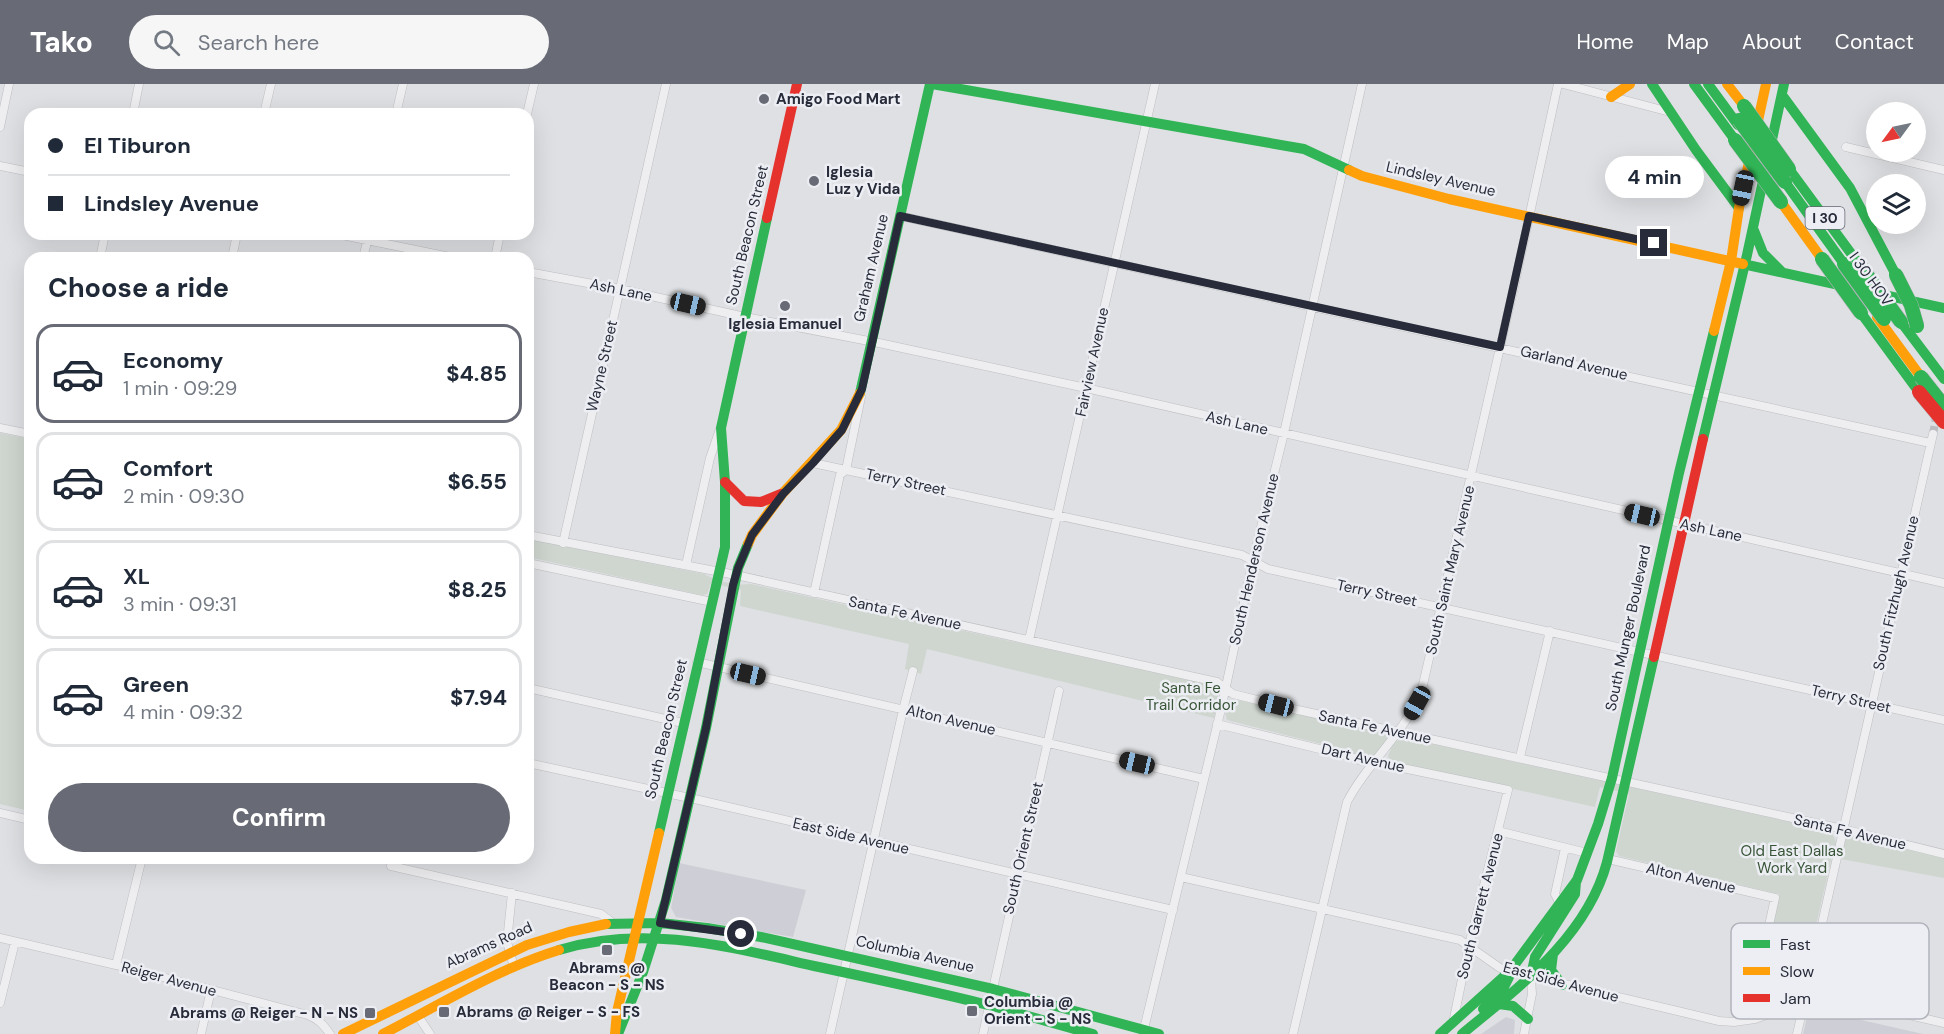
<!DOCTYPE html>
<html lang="en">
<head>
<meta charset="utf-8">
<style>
	body { margin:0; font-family:"DM Sans",sans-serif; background:#f6f6f7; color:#1f2937; height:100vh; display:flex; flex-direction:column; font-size:22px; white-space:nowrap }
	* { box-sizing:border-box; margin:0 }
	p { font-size:20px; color:#747a83 }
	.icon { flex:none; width:33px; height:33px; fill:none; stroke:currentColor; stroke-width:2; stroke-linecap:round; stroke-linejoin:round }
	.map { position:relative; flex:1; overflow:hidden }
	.drawer { position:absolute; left:24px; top:168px; width:510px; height:612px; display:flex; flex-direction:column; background:#fff; border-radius:18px; box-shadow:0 6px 24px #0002 }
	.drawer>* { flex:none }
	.banner { position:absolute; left:24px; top:24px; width:510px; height:132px; border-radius:18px; box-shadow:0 6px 24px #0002; display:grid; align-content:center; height:132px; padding:0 24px; background:#fff }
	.needle { width:39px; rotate:237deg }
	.controls { position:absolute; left:1866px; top:18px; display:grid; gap:12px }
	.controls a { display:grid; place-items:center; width:60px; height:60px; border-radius:50%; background:#fff; box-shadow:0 6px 24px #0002; font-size:30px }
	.end { position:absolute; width:27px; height:27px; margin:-14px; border:8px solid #282c3a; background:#fff; box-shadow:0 0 0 3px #fff }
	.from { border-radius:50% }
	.bubble { position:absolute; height:42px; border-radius:21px; background:#fff; box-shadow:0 6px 24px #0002; font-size:20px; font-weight:700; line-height:42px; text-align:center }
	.car { position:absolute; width:18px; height:36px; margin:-18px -9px; border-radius:8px; box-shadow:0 0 4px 2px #0007; background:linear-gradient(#222 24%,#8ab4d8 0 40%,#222 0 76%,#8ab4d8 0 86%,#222 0) }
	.banner b { display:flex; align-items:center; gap:21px; height:57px; font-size:22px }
	.banner b+b { border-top:2px solid #e0e1e3 }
	.banner i { width:15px; height:15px; background:#1f2937 }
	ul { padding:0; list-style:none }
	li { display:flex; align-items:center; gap:18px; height:99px; margin:0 12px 9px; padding:0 12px; border:3px solid #e0e1e3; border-radius:18px }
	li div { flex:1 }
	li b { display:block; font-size:22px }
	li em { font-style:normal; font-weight:700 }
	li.current { border-color:#686b75 }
	li>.icon { width:54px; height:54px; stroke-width:1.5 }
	h2 { padding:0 24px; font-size:27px; line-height:72px }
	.action { display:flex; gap:12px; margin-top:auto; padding:12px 24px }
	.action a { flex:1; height:69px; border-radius:36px; background:#686b75; color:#fff; font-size:24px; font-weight:700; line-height:69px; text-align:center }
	header { display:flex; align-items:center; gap:36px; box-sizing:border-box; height:84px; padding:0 30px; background:#686b75; color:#fff }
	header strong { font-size:28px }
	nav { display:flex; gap:33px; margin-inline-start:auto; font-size:21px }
	.search { width:420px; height:54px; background:#f6f6f7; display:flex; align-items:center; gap:15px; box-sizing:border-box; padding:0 21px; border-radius:33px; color:#747a83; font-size:22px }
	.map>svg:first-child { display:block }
</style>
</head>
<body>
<header>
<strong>Tako</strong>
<div class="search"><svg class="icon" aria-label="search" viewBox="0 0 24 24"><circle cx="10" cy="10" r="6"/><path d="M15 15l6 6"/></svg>Search here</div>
<nav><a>Home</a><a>Map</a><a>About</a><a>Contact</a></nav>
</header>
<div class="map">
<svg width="1944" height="950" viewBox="0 0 1944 950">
	<rect width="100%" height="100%" fill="#dfe0e3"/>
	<!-- built -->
	<path fill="#cecfd6" d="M679 779 806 806 793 853 676 833 671 824Z
		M1809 924 1923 950H1803Z
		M1506 933 1515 936 1514 950H1481Z"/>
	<!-- green -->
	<path fill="#ced6cf" d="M0 349 30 355V727L0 720Z
		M528 455 704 490C717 497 734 502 751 500L1215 602 1219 617 1228 618 1229 616 1233 615 1384 648 1387 654 1398 657 1401 653 1831 747 1836 758 1845 757 1846 752 1850 751 1944 773V794L1841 775 1842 767 1833 768 1803 897 1798 906 1776 921C1748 911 1774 831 1779 810L1619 772 1616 767 1629 710 1600 703 1595 723 1586 721 1391 678 1388 672 1391 665 1382 663 1373 673 1368 675 1345 666 1227 636 1225 627 1216 625 1214 634 927 565 921 590 905 585 909 560 740 522 741 506 711 499 707 510 702 511 528 473Z"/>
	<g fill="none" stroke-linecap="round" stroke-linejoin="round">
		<!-- street-tunnel -->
		<path stroke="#babcc1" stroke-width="8" stroke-dasharray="8 4" stroke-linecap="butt" d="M1933 350 1937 328"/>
		<defs>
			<path id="street" d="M1563 0 1670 28
				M133 30 139 0
				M264 30 271 0
				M396 30 403 0
				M527 30 534 0
				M0 43 9 0
				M1846 63 1944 86
				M0 82 30 88
				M900 132 1930 359
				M337 150 455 174
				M100 174 105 150
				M232 174 237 150
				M363 174 369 150
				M495 174 500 150
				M528 188 620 205 745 233 879 259 1086 304 1944 499
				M0 344 30 350
				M813 379 1242 471 1268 485 1944 636
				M528 451 736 491 1217 598 1233 610 1298 626 1843 745 1944 770
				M563 459 666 0
				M528 479 712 518
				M686 481 710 374 720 345
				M814 509 840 391 846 386 861 313
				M1029 556 1155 0
				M697 578 1204 695
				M528 604 683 639
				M1217 640 1348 672 1362 677 1374 678 1508 706 1469 861 1453 939
				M1520 673 1550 547
				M528 679 699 716 1173 826
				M0 729 30 736
				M1498 747 1587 769
				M392 774 391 782 601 830 613 839
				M1608 775 1775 814 1759 887 1762 908 1772 929
				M1181 793 1460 856 1500 884 1510 887 1719 937 1734 938 1755 935 1772 929 1812 909 1944 939
				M512 809 507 858 514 883
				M1560 820 1555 810 1565 764
				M0 854 116 881 308 931C318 935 323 940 330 950
				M116 881 142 774
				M0 919 15 858
				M418 932 430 950
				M1143 949 1222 621 1253 476 1284 349 1362 0
				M201 950 211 906
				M830 950 903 626 913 587
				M983 950 1059 607
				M1293 950 1347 718C1368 677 1406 649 1422 605L1515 198 1558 0
				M1524 950 1532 910 1531 893
				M1797 950 1933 350"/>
		</defs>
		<!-- street casing -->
		<use href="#street" stroke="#bdbec1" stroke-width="9"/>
		<!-- street -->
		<use href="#street" stroke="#eeeef0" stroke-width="8"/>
		<!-- fast -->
		<path stroke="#30b455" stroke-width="10" d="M932 0 1304 65 1349 86
			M1652 0 1696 66 1739 124
			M1694 0 1735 56
			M1708 0 1738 41
			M1782 11 1850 104 1896 191
			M1789 85 1861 183
			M1785 98 1844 180
			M1753 144 1763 169 1782 188
			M1743 180 1944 224
			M1861 229 1919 308
			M1901 238 1944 295
			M860 309 930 0
			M1703 355 1747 171 1784 0
			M659 749 725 463V398L721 344 767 134
			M606 840 660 839 707 844 761 853 993 905 1159 950
			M559 866C647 839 733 864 819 883 876 895 932 907 988 921 1023 930 1058 941 1093 950
			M1553 870 1551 886 1562 901
			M1531 892 1535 873 1575 810 1576 797
			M1499 920 1513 922 1528 935
			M1483 925 1503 905 1509 893
			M618 950 643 888 666 816 706 644 738 484 748 460
			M1440 950 1510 887 1577 796 1598 740 1612 694 1679 389 1714 247
			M1462 950C1519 903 1587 853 1607 778L1654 573"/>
		<!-- slow -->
		<path stroke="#ff9f0a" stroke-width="10" d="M1727 0 1744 22
			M1611 13 1630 0
			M1349 86 1362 92 1449 115 1743 180
			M1781 118 1822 175
			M1877 233 1921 293
			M1714 247 1731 177 1739 124 1766 0
			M748 460 752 451 783 409 841 346 860 309
			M343 950 527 861 569 848 606 840
			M383 950C441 920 497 885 559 866
			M615 950 617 928 659 749"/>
		<!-- jam -->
		<path stroke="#e5322d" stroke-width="10" d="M767 134 797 0
			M725 398 744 417 761 418 781 410
			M1654 573 1703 355"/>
		<defs>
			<path id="fast-bridge" d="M1744 22 1789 85
				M1739 36 1785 98
				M1735 56 1781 118
				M1822 175 1861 229
				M1844 180 1884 235
				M1861 183 1901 238
				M1896 191 1911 221 1917 242
				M1921 293 1944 322"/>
			<path id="jam-bridge" d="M1919 308 1944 338"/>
		</defs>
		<!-- fast-bridge casing -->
		<use href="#fast-bridge" stroke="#b1b3b8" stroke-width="15" stroke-linecap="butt"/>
		<!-- jam-bridge casing -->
		<use href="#jam-bridge" stroke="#b1b3b8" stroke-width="15" stroke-linecap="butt"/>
		<!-- fast-bridge -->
		<use href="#fast-bridge" stroke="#30b455" stroke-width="14"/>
		<!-- jam-bridge -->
		<use href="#jam-bridge" stroke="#e5322d" stroke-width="14"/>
	</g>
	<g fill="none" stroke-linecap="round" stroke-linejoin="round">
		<!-- route -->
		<path stroke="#282c3a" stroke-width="8" d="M741 850 660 839 706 644 733 501 738 484 752 451 783 410 813 379 842 346 862 305 900 132 1500 263 1529 132 1654 159"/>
	</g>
	<!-- markers -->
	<g fill="#686b75" stroke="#eceef3" stroke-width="2">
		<circle cx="764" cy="15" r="6"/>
		<circle cx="814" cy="97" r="6"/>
		<circle cx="785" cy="222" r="6"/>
		<rect x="601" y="860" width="12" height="12" rx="3"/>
		<rect x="966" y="921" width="12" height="12" rx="3"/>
		<rect x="438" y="922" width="12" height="12" rx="3"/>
		<rect x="364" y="923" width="12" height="12" rx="3"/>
	</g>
	<g text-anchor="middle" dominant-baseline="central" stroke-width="5" stroke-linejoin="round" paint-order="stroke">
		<!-- shield labels -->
		<rect fill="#eceef3" stroke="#636672" stroke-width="1.5" x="1805.5" y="123" width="39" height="22" rx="4.5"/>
		<g font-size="14" font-weight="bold" fill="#282c3a">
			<text x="1825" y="134">I 30</text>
		</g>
		<!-- poi labels -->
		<g font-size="15" font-weight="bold" fill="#282c3a" stroke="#eceef3" text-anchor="start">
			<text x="776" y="15">Amigo Food Mart</text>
			<text x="826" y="88">Iglesia<tspan x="826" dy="17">Luz y Vida</tspan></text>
			<text x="785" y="240" text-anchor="middle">Iglesia Emanuel</text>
			<text x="607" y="884" text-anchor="middle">Abrams @<tspan x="607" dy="17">Beacon - S - NS</tspan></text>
			<text x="984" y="918">Columbia @<tspan x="984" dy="17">Orient - S - NS</tspan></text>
			<text x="456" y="928">Abrams @ Reiger - S - FS</text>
			<text x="358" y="929" text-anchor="end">Abrams @ Reiger - N - NS</text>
		</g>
		<!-- street labels -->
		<g font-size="15" fill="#282c3a" stroke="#eceef3">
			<text transform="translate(1441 95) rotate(13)">Lindsley Avenue</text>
			<text transform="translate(747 151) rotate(-77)">South Beacon Street</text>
			<text transform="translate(871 184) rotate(-77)">Graham Avenue</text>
			<text transform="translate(1871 195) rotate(54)">I 30 HOV</text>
			<text transform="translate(621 206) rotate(12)">Ash Lane</text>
			<text transform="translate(1092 278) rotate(-78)">Fairview Avenue</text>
			<text transform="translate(1574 279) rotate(13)">Garland Avenue</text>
			<text transform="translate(602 282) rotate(-77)">Wayne Street</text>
			<text transform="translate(1237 339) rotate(13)">Ash Lane</text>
			<text transform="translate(906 398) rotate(12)">Terry Street</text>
			<text transform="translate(1711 446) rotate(12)">Ash Lane</text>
			<text transform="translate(1254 475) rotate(-77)">South Henderson Avenue</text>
			<text transform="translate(1450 486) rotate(-77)">South Saint Mary Avenue</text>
			<text transform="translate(1377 509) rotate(12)">Terry Street</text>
			<text transform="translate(1896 509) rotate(-77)">South Fitzhugh Avenue</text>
			<text transform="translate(905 529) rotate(12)">Santa Fe Avenue</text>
			<text transform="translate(1628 544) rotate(-78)">South Munger Boulevard</text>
			<text transform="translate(1851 615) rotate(13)">Terry Street</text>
			<text transform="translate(951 636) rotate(13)">Alton Avenue</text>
			<text transform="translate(1375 643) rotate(12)">Santa Fe Avenue</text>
			<text transform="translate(666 645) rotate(-77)">South Beacon Street</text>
			<text transform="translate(1363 674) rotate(13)">Dart Avenue</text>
			<text transform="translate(1850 748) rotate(13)">Santa Fe Avenue</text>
			<text transform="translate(851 752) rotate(13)">East Side Avenue</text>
			<text transform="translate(1023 764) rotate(-77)">South Orient Street</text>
			<text transform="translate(1691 794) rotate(13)">Alton Avenue</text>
			<text transform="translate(1480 822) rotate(-76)">South Garrett Avenue</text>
			<text transform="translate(489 861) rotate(-24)">Abrams Road</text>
			<text transform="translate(915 870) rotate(13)">Columbia Avenue</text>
			<text transform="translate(169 895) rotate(15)">Reiger Avenue</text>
			<text transform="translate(1561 898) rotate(15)">East Side Avenue</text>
		</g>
		<!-- park labels -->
		<g font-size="15" fill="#385437" stroke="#eceef3">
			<text x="1191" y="604">Santa Fe<tspan x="1191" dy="17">Trail Corridor</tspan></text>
			<text x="1792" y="767">Old East Dallas<tspan x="1792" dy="17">Work Yard</tspan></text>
		</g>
	</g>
	<!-- legend -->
	<rect x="1731" y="839" width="198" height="96" rx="9" fill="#eceef3" stroke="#b1b4bc" stroke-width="1.5"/>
	<rect x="1743" y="856" width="27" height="8" fill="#30b455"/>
	<rect x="1743" y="883" width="27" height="8" fill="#ff9f0a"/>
	<rect x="1743" y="910" width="27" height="8" fill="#e5322d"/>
	<g font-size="16" fill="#282c3a">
		<text x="1780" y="866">Fast</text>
		<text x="1780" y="893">Slow</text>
		<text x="1780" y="920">Jam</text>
	</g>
</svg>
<div class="controls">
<a><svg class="needle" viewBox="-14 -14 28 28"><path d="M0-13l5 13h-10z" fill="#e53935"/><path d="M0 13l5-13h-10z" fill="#747a83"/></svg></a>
<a><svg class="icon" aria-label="layers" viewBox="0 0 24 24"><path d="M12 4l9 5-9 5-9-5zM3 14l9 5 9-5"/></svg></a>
</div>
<i class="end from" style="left:741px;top:850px"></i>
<i class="end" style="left:1654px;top:159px"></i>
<div class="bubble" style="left:1605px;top:72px;width:99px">4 min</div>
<i class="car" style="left:1743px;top:104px;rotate:192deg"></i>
<i class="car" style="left:688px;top:220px;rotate:103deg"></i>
<i class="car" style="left:1642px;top:431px;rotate:283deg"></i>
<i class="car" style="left:748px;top:590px;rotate:103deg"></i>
<i class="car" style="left:1417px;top:619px;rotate:209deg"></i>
<i class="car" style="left:1276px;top:621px;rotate:284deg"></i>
<i class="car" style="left:1137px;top:679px;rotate:283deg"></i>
<div class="banner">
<b><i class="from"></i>El Tiburon</b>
<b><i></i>Lindsley Avenue</b>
</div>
<section class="drawer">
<h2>Choose a ride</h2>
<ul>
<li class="current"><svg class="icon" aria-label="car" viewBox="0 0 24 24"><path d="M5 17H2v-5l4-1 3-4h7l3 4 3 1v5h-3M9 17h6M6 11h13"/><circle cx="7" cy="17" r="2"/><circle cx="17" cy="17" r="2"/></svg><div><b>Economy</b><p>1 min · 09:29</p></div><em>$4.85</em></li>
<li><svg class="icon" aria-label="car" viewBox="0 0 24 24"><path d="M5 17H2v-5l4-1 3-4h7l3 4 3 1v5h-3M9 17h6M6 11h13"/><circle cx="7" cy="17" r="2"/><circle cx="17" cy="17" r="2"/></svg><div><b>Comfort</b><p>2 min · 09:30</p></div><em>$6.55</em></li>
<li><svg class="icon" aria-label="car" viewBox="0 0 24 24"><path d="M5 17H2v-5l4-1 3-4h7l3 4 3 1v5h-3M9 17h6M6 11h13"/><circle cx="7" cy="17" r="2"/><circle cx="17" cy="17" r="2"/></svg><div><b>XL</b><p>3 min · 09:31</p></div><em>$8.25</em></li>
<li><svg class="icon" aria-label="car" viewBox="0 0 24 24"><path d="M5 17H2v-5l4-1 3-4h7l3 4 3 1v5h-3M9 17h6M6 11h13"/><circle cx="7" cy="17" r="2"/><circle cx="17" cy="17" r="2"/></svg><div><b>Green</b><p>4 min · 09:32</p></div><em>$7.94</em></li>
</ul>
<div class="action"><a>Confirm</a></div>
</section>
</div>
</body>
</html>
